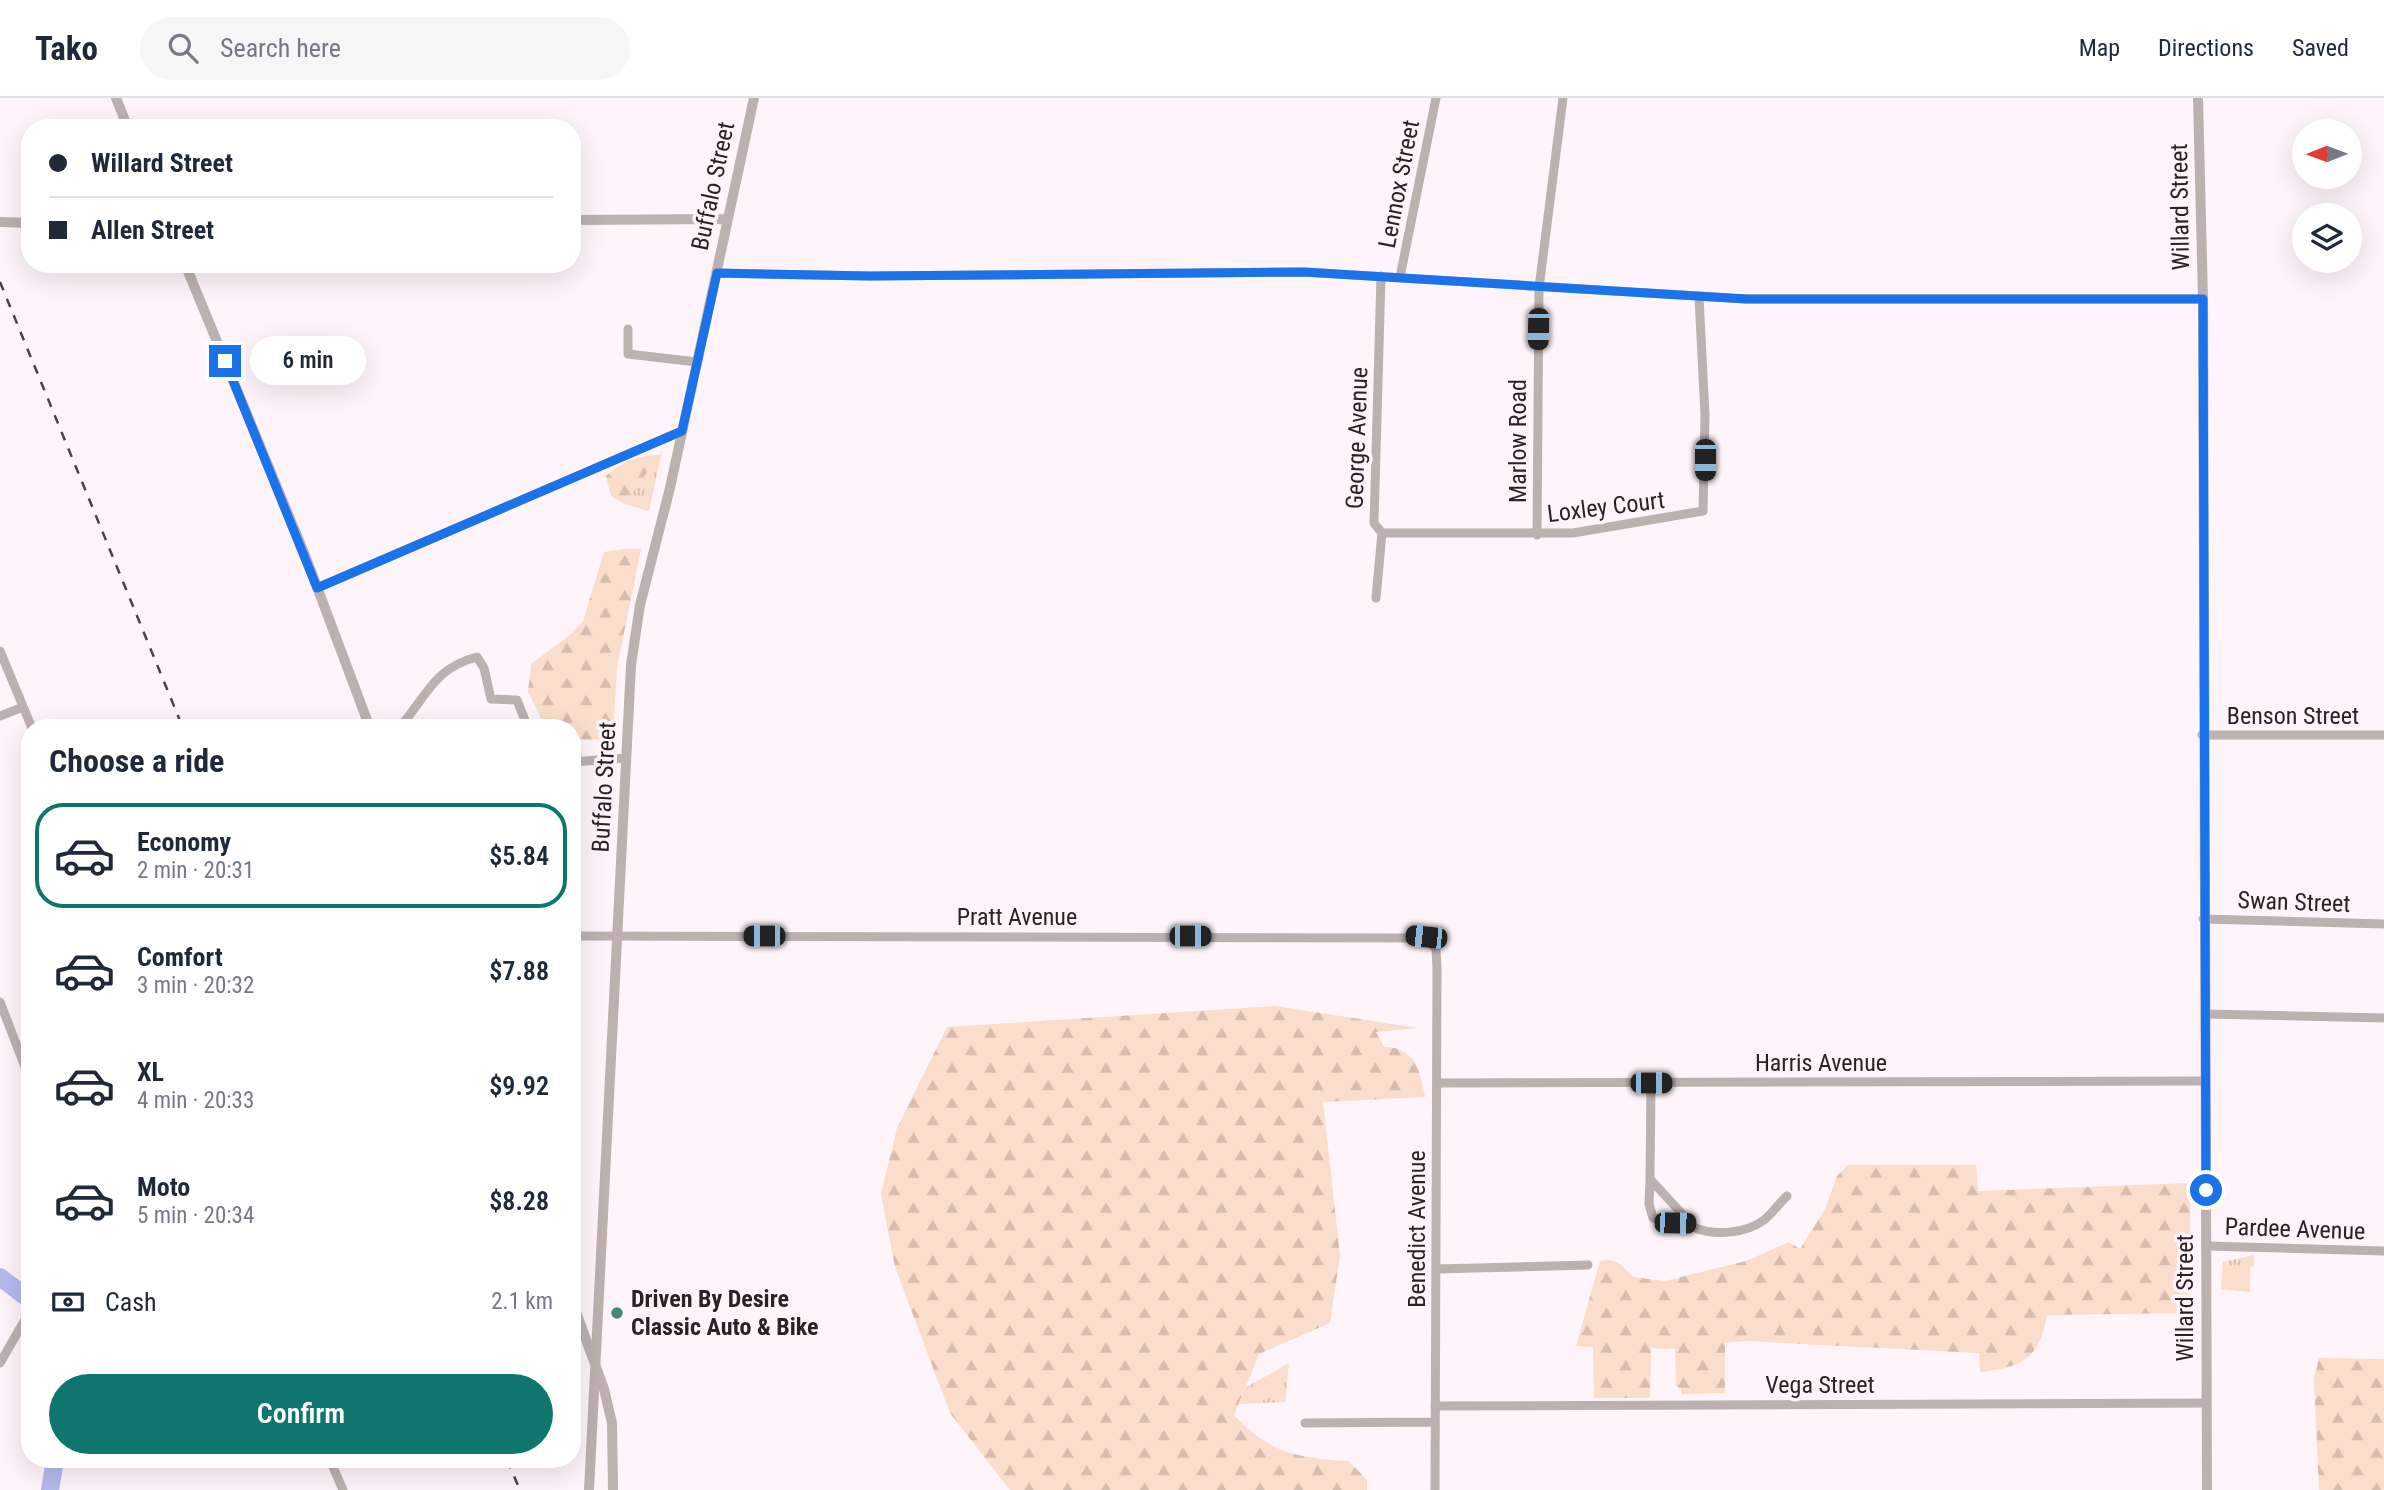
<!DOCTYPE html>
<html lang="en">
<head>
<meta charset="utf-8">
<style>
	body { margin:0; font-family:"Roboto Condensed",sans-serif; background:#f6f6f7; color:#1f2937; height:100vh; display:flex; flex-direction:column; font-size:26px; white-space:nowrap }
	* { box-sizing:border-box; margin:0 }
	p { font-size:23px; color:#747a83 }
	.icon { flex:none; width:38px; height:38px; fill:none; stroke:currentColor; stroke-width:2; stroke-linecap:round; stroke-linejoin:round }
	.map { position:relative; flex:1; overflow:hidden }
	.panel { position:absolute; left:21px; top:621px; width:560px; height:749px; display:flex; flex-direction:column; background:#fff; border-radius:28px; box-shadow:0 7px 28px #0002 }
	.panel>* { flex:none }
	.top-card { position:absolute; left:21px; top:21px; width:560px; height:154px; border-radius:28px; box-shadow:0 7px 28px #0002; display:grid; align-content:center; height:154px; padding:0 28px; background:#fff }
	.needle { width:46px; rotate:269deg }
	.buttons { position:absolute; left:2292px; top:21px; display:grid; gap:14px }
	.buttons a { display:grid; place-items:center; width:70px; height:70px; border-radius:50%; background:#fff; box-shadow:0 7px 28px #0002; font-size:35px }
	.end { position:absolute; width:32px; height:32px; margin:-16px; border:9px solid #1a73e8; background:#fff; box-shadow:0 0 0 4px #fff }
	.from { border-radius:50% }
	.bubble { position:absolute; height:49px; border-radius:24px; background:#fff; box-shadow:0 7px 28px #0002; font-size:23px; font-weight:600; line-height:49px; text-align:center }
	.car { position:absolute; width:21px; height:42px; margin:-21px -10px; border-radius:9px; box-shadow:0 0 5px 2px #0007; background:linear-gradient(#222 24%,#8ab4d8 0 40%,#222 0 76%,#8ab4d8 0 86%,#222 0) }
	.top-card b { display:flex; align-items:center; gap:24px; height:66px; font-size:26px }
	.top-card b+b { border-top:2px solid #e0e1e3 }
	.top-card i { width:18px; height:18px; background:#1f2937 }
	ul { padding:0; list-style:none }
	li { display:flex; align-items:center; gap:21px; height:105px; margin:0 14px 10px; padding:0 14px; border:4px solid transparent; border-radius:28px }
	li div { flex:1 }
	li b { display:block; font-size:26px }
	li em { font-style:normal; font-weight:600 }
	li.current { border-color:#0f766e }
	li>.icon { width:63px; height:63px; stroke-width:1.5 }
	h2 { padding:0 28px; font-size:32px; line-height:84px }
	.pay { display:flex; align-items:center; gap:18px; height:77px; padding:0 28px; font-size:26px }
	.pay p { margin-inline-start:auto }
	.action { display:flex; gap:14px; margin-top:auto; padding:14px 28px }
	.action a { flex:1; height:80px; border-radius:42px; background:#0f766e; color:#fff; font-size:28px; font-weight:600; line-height:80px; text-align:center }
	header { display:flex; align-items:center; gap:42px; box-sizing:border-box; height:98px; padding:0 35px; background:#fff; border-bottom:2px solid #e0e1e3 }
	header strong { font-size:33px }
	nav { display:flex; gap:38px; margin-inline-start:auto; font-size:24px }
	.search { width:490px; height:63px; background:#f6f6f7; display:flex; align-items:center; gap:18px; box-sizing:border-box; padding:0 24px; border-radius:38px; color:#747a83; font-size:26px }
	.map>svg:first-child { display:block }
</style>
</head>
<body>
<header>
<strong>Tako</strong>
<div class="search"><svg class="icon" aria-label="search" viewBox="0 0 24 24"><circle cx="10" cy="10" r="6"/><path d="M15 15l6 6"/></svg>Search here</div>
<nav><a>Map</a><a>Directions</a><a>Saved</a></nav>
</header>
<div class="map">
<svg width="2384" height="1392" viewBox="0 0 2384 1392">
	<defs>
		<pattern id="grass-tufts" width="24" height="20" patternUnits="userSpaceOnUse" patternTransform="scale(1.75)"><rect width="24" height="20" fill="#faddca"/><path d="M3 7l-1-3M5 7V3M7 7l1-3M15 17l-1-3M17 17v-4M19 17l1-3" fill="none" stroke="#d6bdad"/></pattern>
		<pattern id="forest-firs" width="22" height="20" patternUnits="userSpaceOnUse" patternTransform="scale(1.75)"><rect width="22" height="20" fill="#faddca"/><path d="M5 1l3.5 6h-7zM16 11l3.5 6h-7z" fill="#d6bdad"/></pattern>
	</defs>
	<rect width="100%" height="100%" fill="#fff4f9"/>
	<!-- grass -->
	<path fill="url(#grass-tufts)" d="M662 353 649 413 624 406Z
		M2254 1157V1168L2250 1169V1194L2221 1191 2223 1164Z
		M1289 1265 1285 1304 1239 1306 1245 1290Z"/>
	<!-- forest -->
	<path fill="url(#forest-firs)" d="M660 357 624 406 611 398 606 378C622 363 638 358 660 357Z
		M624 451H641L617 569 613 642 572 641V630H546L528 594 531 566 570 537 583 523 604 454Z
		M1275 908 1418 930 1376 934 1384 949C1415 949 1420 972 1425 999L1323 1004 1340 1158 1330 1225 1259 1256 1234 1317C1271 1356 1297 1360 1349 1363L1367 1382V1392H1010L950 1315 895 1169 881 1096 897 1030 947 929Z
		M1848 1067H1976L1978 1093 2190 1085V1215L2047 1217C2039 1261 2022 1269 1980 1274L1979 1255 1746 1243 1725 1245V1295L1681 1296V1291L1676 1288 1675 1251 1651 1250 1650 1300H1594L1593 1249 1576 1248 1600 1163C1616 1159 1623 1168 1633 1179L1665 1183 1746 1163 1789 1144 1800 1151 1825 1111 1837 1078Z
		M2319 1260 2384 1261V1392H2319L2314 1281Z"/>
	<g fill="none" stroke-linecap="round" stroke-linejoin="round">
		<!-- river -->
		<path stroke="#b4baec" stroke-width="18" d="M0 1179 30 1202
			M50 1392 55 1362"/>
		<!-- minor -->
		<path stroke="#bdb0b0" stroke-width="9" d="M717 175 870 178 1304 174 1747 201H2203
			M1400 179 1436 0
			M628 231V256L697 264
			M1382 435H1573L1703 413 1705 317 1699 199
			M1537 437 1539 190 1563 0
			M317 490 682 333
			M1376 500 1382 435 1374 425 1381 178
			M0 553 32 630
			M0 618 23 609
			M399 630C426 600 433 570 477 559L484 570 491 601 517 602 528 630
			M2202 637H2384
			M572 664 626 660
			M2203 821 2384 826
			M572 838 1426 840 1436 851 1437 871 1435 1392
			M0 904 30 982
			M2205 916 2384 920
			M1437 985 2206 983
			M1651 985 1650 1081 1695 1130C1716 1138 1747 1135 1764 1122 1773 1115 1779 1105 1787 1098
			M1650 1082 1649 1106 1653 1120 1690 1125
			M2206 1148 2384 1153
			M1436 1171 1588 1167
			M0 1265 30 1213
			M1435 1308 2206 1305
			M1305 1325 1435 1324
			M330 1362 343 1392"/>
		<!-- tertiary -->
		<path stroke="#bdb0b0" stroke-width="10" d="M116 0 128 30
			M2198 0 2203 201 2207 1392
			M572 122 727 121
			M0 124 30 125
			M185 166 305 457 370 630
			M572 1203 604 1291 612 1325 613 1392
			M589 1392 631 567 640 507 670 390 754 0"/>
		<!-- rail -->
		<path stroke="#4c4246" stroke-width="2.5" stroke-dasharray="9 9" stroke-linecap="butt" d="M0 184 183 630
			M507 1362 520 1392"/>
	</g>
	<g fill="none" stroke-linecap="round" stroke-linejoin="round">
		<!-- route -->
		<path stroke="#1a73e8" stroke-width="9" d="M225 263 317 490 682 333 717 175 870 178 1304 174 1746 201H2203L2206 1092"/>
	</g>
	<!-- markers -->
	<circle fill="#46897b" stroke="#fff4f9" stroke-width="2.5" cx="617" cy="1215" r="7"/>
	<g text-anchor="middle" dominant-baseline="central" stroke-width="7" stroke-linejoin="round" paint-order="stroke">
		<!-- street labels -->
		<g font-size="24" fill="#2b2226" stroke="#fff4f9">
			<text transform="translate(1399 86) rotate(-79)">Lennox Street</text>
			<text transform="translate(713 88) rotate(-78)">Buffalo Street</text>
			<text transform="translate(2180 109) rotate(-91)">Willard Street</text>
			<text transform="translate(1357 340) rotate(-88)">George Avenue</text>
			<text transform="translate(1518 343) rotate(-90)">Marlow Road</text>
			<text transform="translate(1606 409) rotate(-7)">Loxley Court</text>
			<text x="2293" y="618">Benson Street</text>
			<text transform="translate(604 689) rotate(-87)">Buffalo Street</text>
			<text transform="translate(2294 804) rotate(2)">Swan Street</text>
			<text x="1017" y="819">Pratt Avenue</text>
			<text x="1821" y="965">Harris Avenue</text>
			<text transform="translate(1417 1131) rotate(-90)">Benedict Avenue</text>
			<text transform="translate(2295 1131) rotate(2)">Pardee Avenue</text>
			<text transform="translate(2185 1200) rotate(-90)">Willard Street</text>
			<text x="1820" y="1287">Vega Street</text>
		</g>
		<!-- poi labels -->
		<g font-size="24" font-weight="bold" fill="#2b2226" stroke="#fff4f9" text-anchor="start">
			<text x="631" y="1201">Driven By Desire<tspan x="631" dy="28">Classic Auto &amp; Bike</tspan></text>
		</g>
	</g>
</svg>
<div class="buttons">
<a><svg class="needle" viewBox="-14 -14 28 28"><path d="M0-13l5 13h-10z" fill="#e53935"/><path d="M0 13l5-13h-10z" fill="#747a83"/></svg></a>
<a><svg class="icon" aria-label="layers" viewBox="0 0 24 24"><path d="M12 4l9 5-9 5-9-5zM3 14l9 5 9-5"/></svg></a>
</div>
<i class="end from" style="left:2206px;top:1092px"></i>
<i class="end" style="left:225px;top:263px"></i>
<div class="bubble" style="left:250px;top:238px;width:116px">6 min</div>
<i class="car" style="left:1538px;top:231px;rotate:181deg"></i>
<i class="car" style="left:1705px;top:362px;rotate:180deg"></i>
<i class="car" style="left:764px;top:838px;rotate:270deg"></i>
<i class="car" style="left:1190px;top:838px;rotate:90deg"></i>
<i class="car" style="left:1426px;top:839px;rotate:276deg"></i>
<i class="car" style="left:1651px;top:985px;rotate:90deg"></i>
<i class="car" style="left:1675px;top:1125px;rotate:91deg"></i>
<div class="top-card">
<b><i class="from"></i>Willard Street</b>
<b><i></i>Allen Street</b>
</div>
<section class="panel">
<h2>Choose a ride</h2>
<ul>
<li class="current"><svg class="icon" aria-label="car" viewBox="0 0 24 24"><path d="M5 17H2v-5l4-1 3-4h7l3 4 3 1v5h-3M9 17h6M6 11h13"/><circle cx="7" cy="17" r="2"/><circle cx="17" cy="17" r="2"/></svg><div><b>Economy</b><p>2 min · 20:31</p></div><em>$5.84</em></li>
<li><svg class="icon" aria-label="car" viewBox="0 0 24 24"><path d="M5 17H2v-5l4-1 3-4h7l3 4 3 1v5h-3M9 17h6M6 11h13"/><circle cx="7" cy="17" r="2"/><circle cx="17" cy="17" r="2"/></svg><div><b>Comfort</b><p>3 min · 20:32</p></div><em>$7.88</em></li>
<li><svg class="icon" aria-label="car" viewBox="0 0 24 24"><path d="M5 17H2v-5l4-1 3-4h7l3 4 3 1v5h-3M9 17h6M6 11h13"/><circle cx="7" cy="17" r="2"/><circle cx="17" cy="17" r="2"/></svg><div><b>XL</b><p>4 min · 20:33</p></div><em>$9.92</em></li>
<li><svg class="icon" aria-label="car" viewBox="0 0 24 24"><path d="M5 17H2v-5l4-1 3-4h7l3 4 3 1v5h-3M9 17h6M6 11h13"/><circle cx="7" cy="17" r="2"/><circle cx="17" cy="17" r="2"/></svg><div><b>Moto</b><p>5 min · 20:34</p></div><em>$8.28</em></li>
</ul>
<div class="pay"><svg class="icon" aria-label="cash" viewBox="0 0 24 24"><path d="M3 7h18v10H3z"/><circle cx="12" cy="12" r="2"/></svg>Cash<p>2.1 km</p></div>
<div class="action"><a>Confirm</a></div>
</section>
</div>
</body>
</html>
